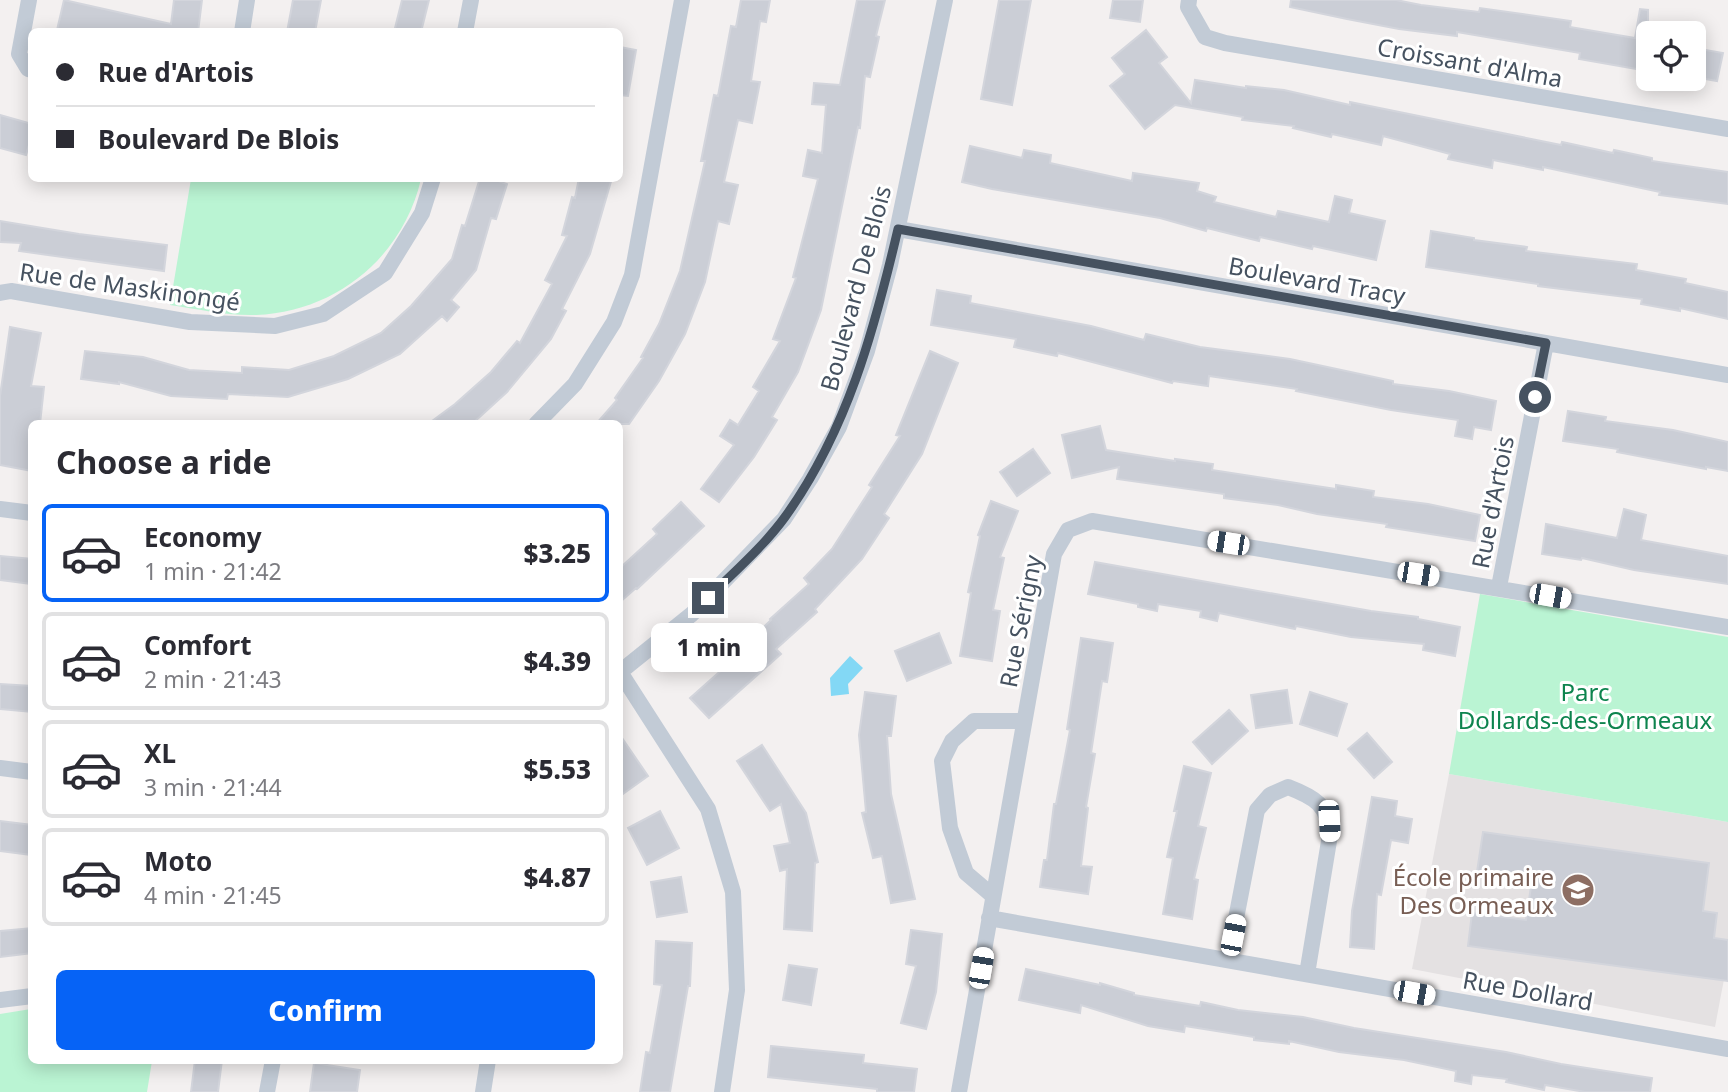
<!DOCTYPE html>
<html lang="en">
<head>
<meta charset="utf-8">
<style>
	body { margin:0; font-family:"Noto Sans",sans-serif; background:#f7f7f7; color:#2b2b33; height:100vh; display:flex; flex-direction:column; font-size:26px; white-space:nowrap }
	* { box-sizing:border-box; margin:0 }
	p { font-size:23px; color:#7c7c81 }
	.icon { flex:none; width:38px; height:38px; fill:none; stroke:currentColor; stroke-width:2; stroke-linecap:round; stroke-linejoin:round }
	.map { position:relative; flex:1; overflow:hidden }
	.details { position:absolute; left:28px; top:420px; width:595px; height:644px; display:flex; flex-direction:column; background:#fff; border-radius:10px; box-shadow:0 4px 18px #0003 }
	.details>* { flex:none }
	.guide { position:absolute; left:28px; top:28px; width:595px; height:154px; border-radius:10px; box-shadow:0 4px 18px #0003; display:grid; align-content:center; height:154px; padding:0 28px; background:#fff }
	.buttons { position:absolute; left:1636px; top:21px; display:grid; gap:14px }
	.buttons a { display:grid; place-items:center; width:70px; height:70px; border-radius:10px; background:#fff; box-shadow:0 4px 18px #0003; font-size:35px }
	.end { position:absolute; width:32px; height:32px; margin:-16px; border:9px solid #465260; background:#fff; box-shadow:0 0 0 4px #fff }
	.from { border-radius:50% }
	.bubble { position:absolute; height:49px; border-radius:10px; background:#fff; box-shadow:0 4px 18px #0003; font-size:23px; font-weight:800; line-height:49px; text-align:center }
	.car { position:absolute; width:21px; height:42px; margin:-21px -10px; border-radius:9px; box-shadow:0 0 5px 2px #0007; background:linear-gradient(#fff 24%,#345 0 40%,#fff 0 76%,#345 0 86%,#fff 0) }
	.guide b { display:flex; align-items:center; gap:24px; height:66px; font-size:26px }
	.guide b+b { border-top:2px solid #e1e1e2 }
	.guide i { width:18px; height:18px; background:#2b2b33 }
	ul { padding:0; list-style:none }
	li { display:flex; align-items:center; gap:21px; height:98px; margin:0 14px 10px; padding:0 14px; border:4px solid #e1e1e2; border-radius:10px }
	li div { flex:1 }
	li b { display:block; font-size:26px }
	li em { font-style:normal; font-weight:800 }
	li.active { border-color:#0663f6 }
	li>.icon { width:63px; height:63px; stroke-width:1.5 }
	h2 { padding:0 28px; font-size:32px; line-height:84px }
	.action { display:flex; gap:14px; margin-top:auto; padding:14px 28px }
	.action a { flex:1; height:80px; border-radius:10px; background:#0663f6; color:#fff; font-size:28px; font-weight:800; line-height:80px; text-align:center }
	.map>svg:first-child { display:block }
</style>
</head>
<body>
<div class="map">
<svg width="1728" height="1092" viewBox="0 0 1728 1092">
	<rect width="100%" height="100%" fill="#f3f0f0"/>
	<!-- education -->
	<path fill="#e4e1e2" d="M1449 774 1728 822V958L1715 1027 1412 969Z"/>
	<!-- green -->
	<path fill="#baf4d3" d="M191 179V178L421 179C403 257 336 312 256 315 227 316 198 309 170 305Z
		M1480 594 1728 637V822L1449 774Z
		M31 1009 32 1060 152 1061 147 1092H0V1014Z"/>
	<!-- water -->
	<path fill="#83d8f5" d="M850 656 863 668 848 684 849 694 831 696 830 678Z"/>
	<!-- building -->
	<path fill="#cbced6" stroke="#d3d5dc" stroke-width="2" d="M64 0 171 24 174 0H202L198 32H65L57 30Z
		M293 0H321L315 32H287Z
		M402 0H429L421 32H394Z
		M741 0H770L766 22 760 21 751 81 760 82 752 123 738 120 724 182 738 185 729 224 718 221 705 282 685 334 659 381 629 424H596L617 400 615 398 643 358 641 357 659 324 680 271 705 161H701L714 95 718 96 731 26 736 27Z
		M857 0H885L876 36 879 37 870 77 865 76 860 128 858 127 821 310 798 372 772 417 777 420 754 457 719 502 701 489 734 445 720 436 730 420 738 425 759 391 753 387 780 341 773 339 796 278 793 277 818 179 803 176 808 150 822 153 826 105 812 104 814 83 840 85Z
		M999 0H1031L1012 105 981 99Z
		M1113 0H1143L1140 22 1110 18Z
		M1291 0H1396L1421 5 1479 12 1480 8 1571 21 1570 27 1635 38 1640 9 1648 10V71L1579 59 1580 53 1457 32V36L1399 29 1347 19 1290 7Z
		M1146 30 1167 57 1159 63 1191 103 1195 80 1246 88V86L1284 90 1350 105V102L1561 145 1562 142 1613 153 1614 150 1652 158V161L1728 172V204L1659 195 1660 192 1543 167V170L1493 160 1492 168 1448 159 1450 154 1383 136 1381 145 1332 134 1331 137 1293 128 1294 126 1242 120 1243 117 1175 105 1145 129 1110 86 1125 74 1112 58Z
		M620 47 636 50 628 96 620 95Z
		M1694 48 1723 53 1717 81 1694 77Z
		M0 115 32 124V135L26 155 0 148Z
		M970 146 1022 158 1024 150 1051 155 1050 163 1132 181 1133 173 1199 183 1197 191 1216 197 1214 202 1276 217 1278 211 1329 222 1335 196 1352 200 1349 213 1385 221 1376 260 1313 246 1312 249 1260 237 1259 241 1207 228 1206 231 1160 218 992 189 962 182Z
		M480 178H490L507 184 496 219 491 218 476 270 451 300 459 307 447 321 442 316 400 354 348 379 288 397 228 394 227 399 171 396 119 382V384L81 379 85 351 143 357 189 370 242 373V367L289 370 334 356 381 333 411 306 452 259 462 225 465 226Z
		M579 178H612L590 254 562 309 566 311 551 339 507 392 472 424H428L455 404 491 372 517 341 520 343 552 284 545 280 567 236 562 235 572 197 575 198Z
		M0 221 79 234 167 245 164 271 19 251 21 243 0 242Z
		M1431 231 1474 238V240L1527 247 1526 251 1637 264 1636 270 1686 279 1685 283 1728 292V319L1680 308V311L1641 304 1642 299 1538 286V284L1426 267Z
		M937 290 971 296 970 303 1091 326 1144 340 1146 334 1200 347 1290 359 1393 381V384L1449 391 1496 401 1491 430 1474 427 1472 439 1455 436 1458 420 1391 410 1296 391 1297 389 1209 376 1208 386 1173 381 1172 383 1058 353 1057 356 1014 347 1016 339 931 325Z
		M10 327 41 333 31 386 44 387 40 424H32V471L0 465V396Z
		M930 351 958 363 922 454 884 514 889 518 862 559 815 609 817 612 776 649 781 654 709 718 690 698 734 659 732 657 771 620 770 619 809 584 804 578 832 549 872 487 869 485 900 436 896 435Z
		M1568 411 1606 417 1605 421 1673 430 1728 442V471L1706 467V469L1617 452 1618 449 1563 441Z
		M1100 426 1106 450 1175 461V459L1213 464 1212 470 1336 489V485L1374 491 1373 497 1428 504 1480 515 1475 541 1386 527 1387 524 1317 514 1278 505 1224 498V494L1117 479 1119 467 1072 478 1062 435Z
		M1033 449 1050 473 1017 496 1000 472Z
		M991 501 1018 511 1000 557 1004 558 993 610 1000 611 992 661 960 656 971 593 968 592 980 536 978 535Z
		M681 502 704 526 637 589 636 588 620 602V568L657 534 653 529Z
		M1624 509 1646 515 1641 540 1728 556V584L1634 570 1582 558 1581 560 1542 554 1546 524 1617 538Z
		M0 556 32 559V584L0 580Z
		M1095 562 1371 611 1418 617V619L1460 627 1455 656 1423 650 1424 644 1351 637 1296 626 1295 629 1219 613 1217 621 1200 617 1201 611 1158 604 1157 611 1138 607V604L1088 594Z
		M939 633 951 663 907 681 895 651Z
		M1081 638 1113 643 1107 682 1102 681 1091 753 1095 754 1086 807 1088 808 1081 866 1092 867 1088 894 1040 887 1044 860H1047L1054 804H1056L1070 730 1067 729Z
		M0 684 32 686V712L0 709Z
		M1287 690 1292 723 1256 728 1251 695Z
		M865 692 896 696 891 736H887L891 794 915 899 891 903 882 856 873 858 862 813 866 812 859 735Z
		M1310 692 1347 704 1337 736 1300 724Z
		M1229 710 1248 731 1212 764 1193 742Z
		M1367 733 1392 762 1374 778 1348 749Z
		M620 735 648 776 620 796Z
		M762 745 806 813 818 862 815 863 812 931 784 929 787 869 780 871 774 846 790 843 781 804 770 811 737 761Z
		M1184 766 1211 773 1198 826 1206 828 1194 879 1198 880 1192 919 1163 914 1173 858 1167 857 1177 811H1174Z
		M1372 797 1397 801 1395 816 1412 819 1408 843 1391 840 1381 895 1377 894 1374 949 1350 947 1352 911Z
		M660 811 679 848 647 865 628 828Z
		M0 821 32 825V855L0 851Z
		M1483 832 1709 863 1703 911 1717 913 1714 938 1728 940V981L1468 946 1472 913 1526 920 1532 880 1477 872Z
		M681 877 687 912 657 917 651 882Z
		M32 928V953L0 957V931Z
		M911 930 942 934 936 992 926 1029 901 1023 916 966 906 964Z
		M656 941 692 943 690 986H688L670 1092H640L646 1052 650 1053 662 985 654 984Z
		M789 965 817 969 811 1005 783 1000Z
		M1026 969 1100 985V983L1134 993V995L1200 1006 1201 1002 1238 1010 1303 1017 1354 1028 1506 1052 1561 1064 1652 1078 1650 1092H1585L1545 1085 1544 1090 1506 1082 1507 1079 1472 1075 1471 1084 1455 1081 1456 1071 1404 1060 1339 1052 1289 1041V1044L1254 1040V1037L1185 1026 1184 1032 1148 1026 1081 1005 1080 1013 1019 1000Z
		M771 1046 864 1055 863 1063 917 1069 914 1092H877V1089L768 1077Z
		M195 1060H222L218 1092H191Z
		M314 1063 360 1070 357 1092H310Z"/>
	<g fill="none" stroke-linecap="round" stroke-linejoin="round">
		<!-- minor -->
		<path stroke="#c2cbd6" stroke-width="16" d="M29 0 19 54 28 69 32 70
			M1189 0 1188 7 1205 37 1225 43 1728 129
			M242 32 247 0
			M465 32 471 0
			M898 229 1728 375
			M0 293 11 291 190 322 275 326 323 314 385 273 422 213 433 178
			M536 424 575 384 614 322 632 275 682 0
			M0 509 32 513
			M1499 587 1546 343
			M620 672 692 614 784 519 810 479 839 427 867 351 890 265 945 0
			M620 672 708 809 733 892 737 990 722 1092
			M0 768 32 772
			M993 896 966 873 950 828 942 761 952 741 974 721H1024
			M989 918 1728 1049
			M1228 960 1257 810 1270 795 1288 787C1314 797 1329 805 1330 835L1307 974
			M0 1000 32 996
			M267 1092 273 1060
			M483 1092 488 1060
			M959 1092 1054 554 1068 530 1092 521 1728 627"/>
	</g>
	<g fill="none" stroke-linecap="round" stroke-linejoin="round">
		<!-- route -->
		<path stroke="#465260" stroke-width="9" d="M708 598C734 572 764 546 785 517 847 431 874 331 898 229L1546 343 1535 397"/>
	</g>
	<!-- icons -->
	<defs>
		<symbol id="school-disc" viewBox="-11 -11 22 22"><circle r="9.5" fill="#8d6e63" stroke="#fff"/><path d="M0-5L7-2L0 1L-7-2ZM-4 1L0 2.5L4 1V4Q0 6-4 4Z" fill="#fff"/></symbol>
	</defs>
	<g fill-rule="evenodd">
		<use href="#school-disc" x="1559" y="871" width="38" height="38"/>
	</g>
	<g text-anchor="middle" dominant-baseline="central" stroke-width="6" stroke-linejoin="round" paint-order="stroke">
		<!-- street labels -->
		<g font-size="24" fill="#465260" stroke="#fff">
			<text transform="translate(1470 62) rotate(10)">Croissant d'Alma</text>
			<text transform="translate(1317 280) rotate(10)">Boulevard Tracy</text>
			<text transform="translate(130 286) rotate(8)">Rue de Maskinongé</text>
			<text transform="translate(855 288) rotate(-75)">Boulevard De Blois</text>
			<text transform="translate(1492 502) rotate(-79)">Rue d'Artois</text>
			<text transform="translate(1020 621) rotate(-79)">Rue Sérigny</text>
			<text transform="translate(1528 990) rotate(10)">Rue Dollard</text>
		</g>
		<!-- park labels -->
		<g font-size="24" fill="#0d844e" stroke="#fff">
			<text x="1585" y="691">Parc<tspan x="1585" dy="28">Dollards-des-Ormeaux</tspan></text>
		</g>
		<!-- education labels -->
		<g font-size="24" fill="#785e54" stroke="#fff" text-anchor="end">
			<text x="1554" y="876">École primaire<tspan x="1554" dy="28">Des Ormeaux</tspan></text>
		</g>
	</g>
</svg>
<div class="buttons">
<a><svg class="icon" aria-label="locate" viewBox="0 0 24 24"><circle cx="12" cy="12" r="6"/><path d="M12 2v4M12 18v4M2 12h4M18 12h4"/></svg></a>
</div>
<i class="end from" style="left:1535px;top:397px"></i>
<i class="end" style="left:708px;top:598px"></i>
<div class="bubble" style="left:651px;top:623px;width:116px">1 min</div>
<i class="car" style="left:1228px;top:543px;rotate:279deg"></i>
<i class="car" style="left:1418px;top:574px;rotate:99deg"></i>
<i class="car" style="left:1550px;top:596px;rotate:100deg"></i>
<i class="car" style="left:1329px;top:821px;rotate:177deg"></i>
<i class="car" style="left:1233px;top:935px;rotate:11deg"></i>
<i class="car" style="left:981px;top:968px;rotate:10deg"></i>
<i class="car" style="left:1414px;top:993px;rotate:100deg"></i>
<div class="guide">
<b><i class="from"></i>Rue d'Artois</b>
<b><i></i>Boulevard De Blois</b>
</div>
<section class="details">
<h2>Choose a ride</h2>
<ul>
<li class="active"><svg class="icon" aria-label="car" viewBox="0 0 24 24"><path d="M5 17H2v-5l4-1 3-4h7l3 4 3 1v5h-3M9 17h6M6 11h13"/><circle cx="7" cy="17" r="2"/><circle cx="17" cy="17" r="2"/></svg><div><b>Economy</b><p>1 min · 21:42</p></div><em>$3.25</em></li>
<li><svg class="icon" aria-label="car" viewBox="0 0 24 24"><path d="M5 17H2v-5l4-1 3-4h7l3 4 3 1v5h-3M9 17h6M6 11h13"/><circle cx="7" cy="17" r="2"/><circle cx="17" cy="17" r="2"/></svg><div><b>Comfort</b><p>2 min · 21:43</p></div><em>$4.39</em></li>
<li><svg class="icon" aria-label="car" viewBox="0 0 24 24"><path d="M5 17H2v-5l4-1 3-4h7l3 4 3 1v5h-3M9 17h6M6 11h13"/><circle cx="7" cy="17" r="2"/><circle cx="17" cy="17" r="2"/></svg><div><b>XL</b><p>3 min · 21:44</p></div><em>$5.53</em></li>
<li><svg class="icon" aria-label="car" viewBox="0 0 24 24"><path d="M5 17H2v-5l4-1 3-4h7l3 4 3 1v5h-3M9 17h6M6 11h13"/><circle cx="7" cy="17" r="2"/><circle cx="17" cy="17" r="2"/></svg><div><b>Moto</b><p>4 min · 21:45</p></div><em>$4.87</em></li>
</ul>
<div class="action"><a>Confirm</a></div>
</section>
</div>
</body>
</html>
